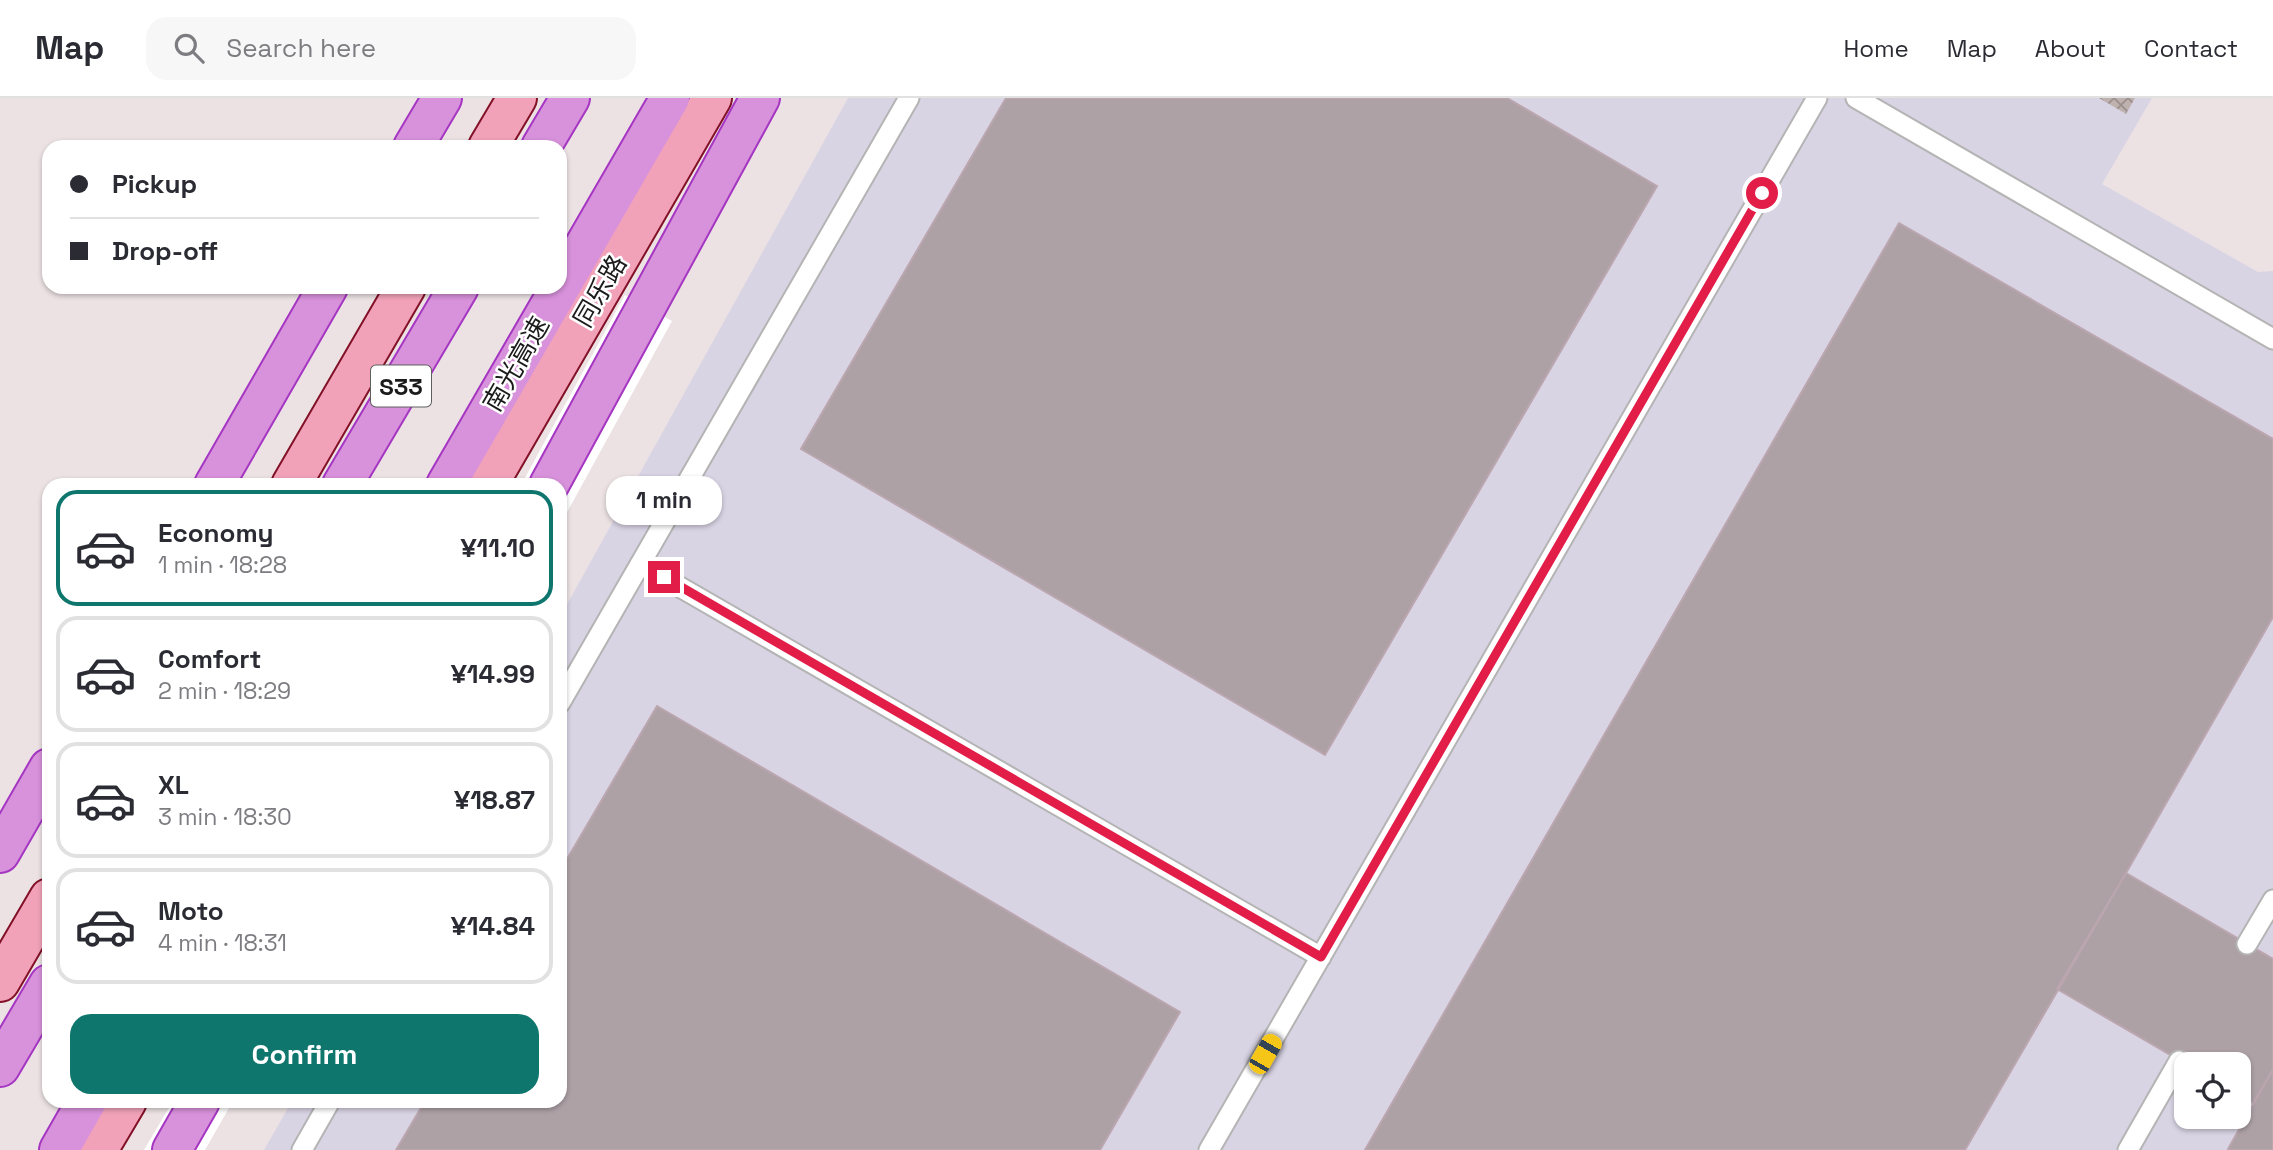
<!DOCTYPE html>
<html lang="en">
<head>
<meta charset="utf-8">
<style>
	body { margin:0; font-family:"Space Grotesk","Noto Sans SC",sans-serif; background:#f7f7f7; color:#2b2b33; height:100vh; display:flex; flex-direction:column; font-size:26px; white-space:nowrap }
	* { box-sizing:border-box; margin:0 }
	p { font-size:23px; color:#7c7c81 }
	.icon { flex:none; width:38px; height:38px; fill:none; stroke:currentColor; stroke-width:2; stroke-linecap:round; stroke-linejoin:round }
	.map { position:relative; flex:1; overflow:hidden }
	.side { position:absolute; left:42px; top:380px; width:525px; height:630px; display:flex; flex-direction:column; background:#fff; border-radius:21px; box-shadow:0 2px 5px #0004 }
	.side>* { flex:none }
	.hud { position:absolute; left:42px; top:42px; width:525px; height:154px; border-radius:21px; box-shadow:0 2px 5px #0004; display:grid; align-content:center; height:154px; padding:0 28px; background:#fff }
	.controls { position:absolute; left:2174px; top:954px; display:grid; gap:14px }
	.controls a { display:grid; place-items:center; width:77px; height:77px; border-radius:14px; background:#fff; box-shadow:0 2px 5px #0004; font-size:35px }
	.end { position:absolute; width:32px; height:32px; margin:-16px; border:9px solid #e11d48; background:#fff; box-shadow:0 0 0 4px #fff }
	.from { border-radius:50% }
	.bubble { position:absolute; height:49px; border-radius:21px; background:#fff; box-shadow:0 2px 5px #0004; font-size:23px; font-weight:700; line-height:49px; text-align:center }
	.car { position:absolute; width:21px; height:42px; margin:-21px -10px; border-radius:9px; box-shadow:0 0 5px 2px #0007; background:linear-gradient(#f5c518 24%,#345 0 40%,#f5c518 0 76%,#345 0 86%,#f5c518 0) }
	.hud b { display:flex; align-items:center; gap:24px; height:66px; font-size:26px }
	.hud b+b { border-top:2px solid #e1e1e2 }
	.hud i { width:18px; height:18px; background:#2b2b33 }
	ul { padding:12px 0 0; list-style:none }
	li { display:flex; align-items:center; gap:21px; height:116px; margin:0 14px 10px; padding:0 14px; border:4px solid #e1e1e2; border-radius:21px }
	li div { flex:1 }
	li b { display:block; font-size:26px }
	li em { font-style:normal; font-weight:700 }
	li.active { border-color:#0f766e }
	li>.icon { width:63px; height:63px; stroke-width:1.5 }
	.cta { display:flex; gap:14px; margin-top:auto; padding:14px 28px }
	.cta a { flex:1; height:80px; border-radius:21px; background:#0f766e; color:#fff; font-size:28px; font-weight:700; line-height:80px; text-align:center }
	header { display:flex; align-items:center; gap:42px; box-sizing:border-box; height:98px; padding:0 35px; background:#fff; border-bottom:2px solid #e1e1e2 }
	header strong { font-size:33px }
	nav { display:flex; gap:38px; margin-inline-start:auto; font-size:24px }
	.search { width:490px; height:63px; background:#f7f7f7; display:flex; align-items:center; gap:18px; box-sizing:border-box; padding:0 24px; border-radius:21px; color:#7c7c81; font-size:26px }
	.map>svg:first-child { display:block }
</style>
</head>
<body>
<header>
<strong>Map</strong>
<div class="search"><svg class="icon" aria-label="search" viewBox="0 0 24 24"><circle cx="10" cy="10" r="6"/><path d="M15 15l6 6"/></svg>Search here</div>
<nav><a>Home</a><a>Map</a><a>About</a><a>Contact</a></nav>
</header>
<div class="map">
<svg width="2273" height="1052" viewBox="0 0 2273 1052">
	<defs>
		<pattern id="construction-cross-hatch" width="8" height="8" patternUnits="userSpaceOnUse" patternTransform="scale(1.75)"><rect width="8" height="8" fill="#bfb1ae"/><path d="M0 0l8 8M0 8l8-8" fill="none" stroke="#9a8f8d"/></pattern>
	</defs>
	<rect width="100%" height="100%" fill="#ece2e4"/>
	<!-- industrial -->
	<path fill="#d9d4e4" fill-rule="evenodd" d="M848 0H2152L2102 86 2258 174 2273 173V1052H264L292 1003H560V519ZM2186 966H2238V1018H2186Z"/>
	<!-- construction -->
	<path fill="url(#construction-cross-hatch)" d="M2099 0H2135L2126 16Z"/>
	<!-- pier -->
	<path fill="#fff" d="M625 197 672 223 560 427V387H521Z
		M173 1003H233L205 1052H144Z"/>
	<!-- building -->
	<path fill="#ada1a6" stroke="#bba6af" stroke-width="2" d="M1006 0H1507L1657 88 1325 657 801 351Z
		M1899 125 2273 341V519L2126 775 1965 1052H1365Z
		M657 608 1180 914 1100 1052H396L425 1003H560V773Z
		M2126 775 2273 861V972L2253 1005 2238 997V966H2186L2057 891Z
		M2273 971V1052H2230L2228 1051Z"/>
	<g fill="none" stroke-linecap="round" stroke-linejoin="round">
		<defs>
			<path id="service" d="M1856 0 2273 241
				M640 466 1321 859
				M560 605 909 0
				M2247 846 2273 802
				M302 1052 330 1003
				M1209 1052 1817 0
				M2128 1052 2179 963"/>
			<path id="primary" d="M488 49 517 0
				M291 387 406 189
				M488 387 712 0
				M0 884 49 800
				M98 1052 127 1003"/>
			<path id="motorway" d="M413 49 442 0
				M541 49 570 0
				M214 387 328 189
				M342 387 459 189
				M446 387 670 0
				M549 387 760 0
				M0 755 49 670
				M0 969 49 886
				M59 1052 87 1003
				M172 1052 200 1003"/>
		</defs>
		<!-- service casing -->
		<use href="#service" stroke="#b4b4b4" stroke-width="23"/>
		<!-- primary casing -->
		<use href="#primary" stroke="#821026" stroke-width="42"/>
		<!-- motorway casing -->
		<use href="#motorway" stroke="#a536c2" stroke-width="42"/>
		<!-- service -->
		<use href="#service" stroke="#fff" stroke-width="19"/>
		<!-- primary -->
		<use href="#primary" stroke="#f1a2b9" stroke-width="38"/>
		<!-- motorway -->
		<use href="#motorway" stroke="#d891db" stroke-width="38"/>
	</g>
	<g fill="none" stroke-linecap="round" stroke-linejoin="round">
		<!-- route -->
		<path stroke="#e11d48" stroke-width="9" d="M664 479 1321 859 1762 95"/>
	</g>
	<g text-anchor="middle" dominant-baseline="central" stroke-width="5" stroke-linejoin="round" paint-order="stroke">
		<!-- shield labels -->
		<rect fill="#fff" stroke="#5f5f5f" stroke-width="2" x="371" y="267.5" width="60" height="41" rx="5"/>
		<g font-size="24" font-weight="bold" fill="#1b1b1b">
			<text x="401" y="288">S33</text>
		</g>
		<!-- street labels -->
		<g font-size="26" fill="#1b1b1b" stroke="#fff">
			<text transform="translate(600 193) rotate(-60)">同乐路</text>
			<text transform="translate(516 266) rotate(-60)">南光高速</text>
		</g>
	</g>
</svg>
<div class="controls">
<a><svg class="icon" aria-label="locate" viewBox="0 0 24 24"><circle cx="12" cy="12" r="6"/><path d="M12 2v4M12 18v4M2 12h4M18 12h4"/></svg></a>
</div>
<i class="end from" style="left:1762px;top:95px"></i>
<i class="end" style="left:664px;top:479px"></i>
<div class="bubble" style="left:606px;top:378px;width:116px">1 min</div>
<i class="car" style="left:1265px;top:956px;rotate:30deg"></i>
<div class="hud">
<b><i class="from"></i>Pickup</b>
<b><i></i>Drop-off</b>
</div>
<section class="side">
<ul>
<li class="active"><svg class="icon" aria-label="car" viewBox="0 0 24 24"><path d="M5 17H2v-5l4-1 3-4h7l3 4 3 1v5h-3M9 17h6M6 11h13"/><circle cx="7" cy="17" r="2"/><circle cx="17" cy="17" r="2"/></svg><div><b>Economy</b><p>1 min · 18:28</p></div><em>¥11.10</em></li>
<li><svg class="icon" aria-label="car" viewBox="0 0 24 24"><path d="M5 17H2v-5l4-1 3-4h7l3 4 3 1v5h-3M9 17h6M6 11h13"/><circle cx="7" cy="17" r="2"/><circle cx="17" cy="17" r="2"/></svg><div><b>Comfort</b><p>2 min · 18:29</p></div><em>¥14.99</em></li>
<li><svg class="icon" aria-label="car" viewBox="0 0 24 24"><path d="M5 17H2v-5l4-1 3-4h7l3 4 3 1v5h-3M9 17h6M6 11h13"/><circle cx="7" cy="17" r="2"/><circle cx="17" cy="17" r="2"/></svg><div><b>XL</b><p>3 min · 18:30</p></div><em>¥18.87</em></li>
<li><svg class="icon" aria-label="car" viewBox="0 0 24 24"><path d="M5 17H2v-5l4-1 3-4h7l3 4 3 1v5h-3M9 17h6M6 11h13"/><circle cx="7" cy="17" r="2"/><circle cx="17" cy="17" r="2"/></svg><div><b>Moto</b><p>4 min · 18:31</p></div><em>¥14.84</em></li>
</ul>
<div class="cta"><a>Confirm</a></div>
</section>
</div>
</body>
</html>
